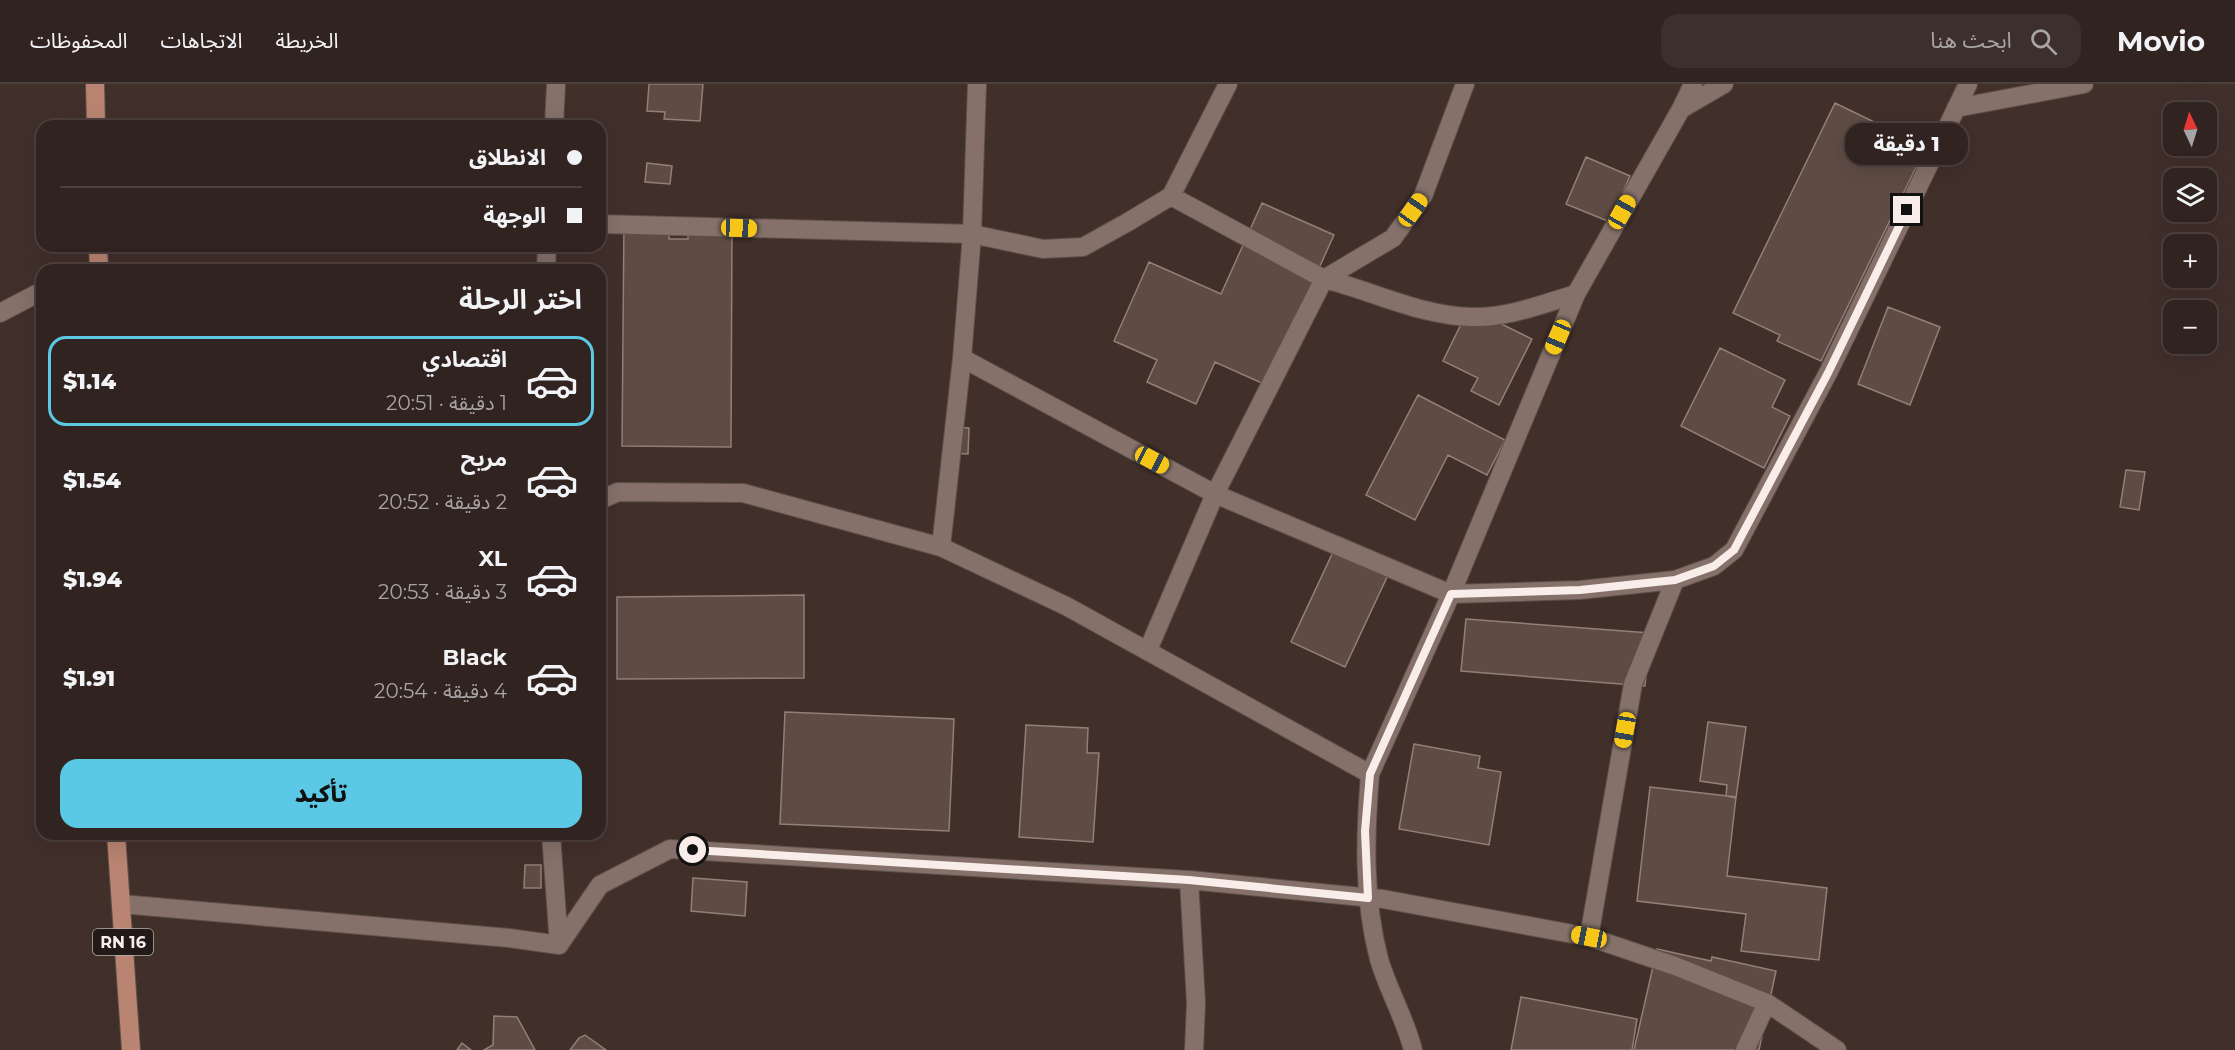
<!DOCTYPE html>
<html lang="ar">
<head>
<meta charset="utf-8">
<style>
	body { margin:0; font-family:Montserrat,"Noto Sans Arabic",sans-serif; background:#3d2f2d; color:#f1f3f6; direction:rtl; height:100vh; display:flex; flex-direction:column; font-size:22px; white-space:nowrap }
	* { box-sizing:border-box; margin:0 }
	p { font-size:20px; color:#a8a4a5 }
	.icon { flex:none; width:33px; height:33px; fill:none; stroke:currentColor; stroke-width:2; stroke-linecap:round; stroke-linejoin:round }
	.map { position:relative; flex:1; overflow:hidden; direction:ltr }
	.side { position:absolute; left:36px; top:180px; width:570px; height:576px; display:flex; flex-direction:column; background:#312320; border-radius:18px; box-shadow:0 6px 24px #0002,0 0 0 2px #4c403e; direction:rtl }
	.side>* { flex:none }
	.guide { position:absolute; left:36px; top:36px; width:570px; height:132px; border-radius:18px; box-shadow:0 6px 24px #0002,0 0 0 2px #4c403e; direction:rtl; display:grid; align-content:center; height:132px; padding:0 24px; background:#312320 }
	.needle { width:39px; rotate:356deg }
	.buttons { position:absolute; left:2163px; top:18px; display:grid; gap:12px }
	.buttons a { display:grid; place-items:center; width:54px; height:54px; border-radius:12px; background:#312320; box-shadow:0 6px 24px #0002,0 0 0 2px #4c403e; font-size:30px }
	.end { position:absolute; width:27px; height:27px; margin:-14px; border:8px solid #f9ede9; background:#111; box-shadow:0 0 0 3px #111 }
	.from { border-radius:50% }
	.bubble { position:absolute; height:42px; border-radius:18px; background:#312320; box-shadow:0 6px 24px #0002,0 0 0 2px #4c403e; font-size:20px; font-weight:800; line-height:42px; text-align:center; direction:rtl }
	.car { position:absolute; width:18px; height:36px; margin:-18px -9px; border-radius:8px; box-shadow:0 0 4px 2px #0007; background:linear-gradient(#f5c518 24%,#345 0 40%,#f5c518 0 76%,#345 0 86%,#f5c518 0) }
	.guide b { display:flex; align-items:center; gap:21px; height:57px; font-size:22px }
	.guide b+b { border-top:2px solid #4c403e }
	.guide i { width:15px; height:15px; background:#f1f3f6 }
	ul { padding:0; list-style:none }
	li { display:flex; align-items:center; gap:18px; height:90px; margin:0 12px 9px; padding:0 12px; border:3px solid transparent; border-radius:18px }
	li div { flex:1 }
	li b { display:block; font-size:22px }
	li em { font-style:normal; font-weight:800 }
	li.on { border-color:#5bc8e6 }
	li>.icon { width:54px; height:54px; stroke-width:1.5 }
	h2 { padding:0 24px; font-size:27px; line-height:72px }
	.cta { display:flex; gap:12px; margin-top:auto; padding:12px 24px }
	.cta a { flex:1; height:69px; border-radius:18px; background:#5bc8e6; color:#111; font-size:24px; font-weight:800; line-height:69px; text-align:center }
	header { display:flex; align-items:center; gap:36px; box-sizing:border-box; height:84px; padding:0 30px; background:#312320; border-bottom:2px solid #4c403e }
	header strong { font-size:28px }
	nav { display:flex; gap:33px; margin-inline-start:auto; font-size:21px }
	.search { width:420px; height:54px; background:#3d2f2d; display:flex; align-items:center; gap:15px; box-sizing:border-box; padding:0 21px; border-radius:18px; color:#a8a4a5; font-size:22px }
	.map>svg:first-child { display:block }
</style>
</head>
<body>
<header>
<strong>Movio</strong>
<div class="search"><svg class="icon" aria-label="search" viewBox="0 0 24 24"><circle cx="10" cy="10" r="6"/><path d="M15 15l6 6"/></svg>ابحث هنا</div>
<nav><a>الخريطة</a><a>الاتجاهات</a><a>المحفوظات</a></nav>
</header>
<div class="map">
<svg width="2235" height="966" viewBox="0 0 2235 966">
	<rect width="100%" height="100%" fill="#412f2a"/>
	<!-- building -->
	<path fill="#5e4b44" stroke="#937f78" stroke-width="1.5" d="M649 0H703L700 37 664 35 665 28 647 27Z
		M1835 19 1926 63 1821 277 1777 257 1780 251 1733 229Z
		M1586 73 1630 92 1610 138 1566 120Z
		M647 79 672 82 670 100 645 98Z
		M1262 119 1334 151 1266 301 1215 278 1196 320 1147 298 1157 276 1114 257 1149 178 1221 210Z
		M624 136H670L669 155H688V139H732L731 363 622 362Z
		M1888 223 1940 243 1910 321 1858 300Z
		M1469 224 1532 255 1499 321 1471 307 1478 294 1443 277Z
		M1720 264 1785 296 1772 323 1790 332 1764 384 1681 342Z
		M1418 311 1505 356 1487 391 1448 371 1415 436 1366 411Z
		M949 343 969 344 968 370 948 369Z
		M2126 386 2145 388 2139 426 2120 423Z
		M1340 453 1394 478 1345 583 1291 558Z
		M804 511V594L617 595V513Z
		M1466 535 1650 549 1645 602 1461 587Z
		M785 628 954 635 949 747 780 740Z
		M1708 638 1746 643 1736 714 1726 712 1727 701 1700 697Z
		M1026 641 1088 644 1087 669H1099L1093 758 1019 753Z
		M1414 660 1480 672 1478 684 1501 688 1489 761 1399 745Z
		M1650 703 1736 713 1727 792 1827 804 1819 876 1741 867 1746 830 1637 817Z
		M525 781H541V804H524Z
		M693 794 747 798 745 832 691 827Z
		M1657 865 1711 877 1712 873 1776 887 1759 966H1634Z
		M1521 913 1637 935 1632 966H1511Z
		M494 932 517 933 535 966H484L493 961Z
		M585 951 606 966H570L579 954Z
		M462 959 471 966H457Z"/>
	<g fill="none" stroke-linecap="round" stroke-linejoin="round">
		<defs>
			<path id="street" d="M1956 24 2084 0
				M1681 25 1693 0
				M554 42 556 0
				M1171 112 1228 0
				M600 140 972 150 977 0
				M546 186 547 162
				M0 229 42 207
				M962 274 1215 410 1451 510 1576 210
				M600 416 618 408 743 409 941 463 1066 522 1370 690C1365 752 1363 814 1379 875 1388 906 1405 934 1413 966
				M941 463 962 274 972 150 1043 165 1083 163 1128 138 1171 112 1324 195 1393 154 1423 112 1465 0
				M1148 566 1215 410 1324 195C1373 207 1421 232 1472 233 1508 234 1542 220 1576 210L1681 25 1724 0
				M1370 690 1451 510 1580 506 1675 496 1714 482 1734 466 1828 289 1968 0
				M551 750 559 861
				M1189 796 1196 919 1194 966
				M121 820 509 854 559 861 600 801 670 765 1189 796 1383 815 1589 853 1675 882 1767 919 1837 966
				M1589 853 1633 600 1675 496
				M1745 966 1767 919"/>
			<path id="primary" d="M95 0 96 42
				M98 162 99 186
				M116 750 131 966"/>
		</defs>
		<!-- street casing -->
		<use href="#street" stroke="#5e4f4a" stroke-width="20"/>
		<!-- primary casing -->
		<use href="#primary" stroke="#5e4f4a" stroke-width="20"/>
		<!-- street -->
		<use href="#street" stroke="#85716a" stroke-width="18"/>
		<!-- primary -->
		<use href="#primary" stroke="#ba8472" stroke-width="18"/>
	</g>
	<g fill="none" stroke-linecap="round" stroke-linejoin="round">
		<!-- route -->
		<path stroke="#f9ede9" stroke-width="8" d="M693 766 1189 796 1368 814 1365 747 1370 690 1451 510 1580 506 1675 496 1714 482 1734 466 1828 289 1907 126"/>
	</g>
	<g text-anchor="middle" dominant-baseline="central" stroke-width="4.5" stroke-linejoin="round" paint-order="stroke">
		<!-- shield labels -->
		<rect fill="#221a17" stroke="#b8aeaa" stroke-width="1.5" x="93" y="845" width="60" height="26" rx="4.5"/>
		<g font-size="16" font-weight="bold" fill="#f9ede9">
			<text x="123" y="858">RN 16</text>
		</g>
	</g>
</svg>
<div class="buttons">
<a><svg class="needle" viewBox="-14 -14 28 28"><path d="M0-13l5 13h-10z" fill="#e53935"/><path d="M0 13l5-13h-10z" fill="#a8a4a5"/></svg></a>
<a><svg class="icon" aria-label="layers" viewBox="0 0 24 24"><path d="M12 4l9 5-9 5-9-5zM3 14l9 5 9-5"/></svg></a>
<a>+</a>
<a>−</a>
</div>
<i class="end from" style="left:693px;top:766px"></i>
<i class="end" style="left:1907px;top:126px"></i>
<div class="bubble" style="left:1845px;top:39px;width:123px">1 دقيقة</div>
<i class="car" style="left:1413px;top:126px;rotate:35deg"></i>
<i class="car" style="left:1622px;top:128px;rotate:29deg"></i>
<i class="car" style="left:739px;top:144px;rotate:92deg"></i>
<i class="car" style="left:1558px;top:253px;rotate:203deg"></i>
<i class="car" style="left:1152px;top:376px;rotate:118deg"></i>
<i class="car" style="left:1625px;top:646px;rotate:190deg"></i>
<i class="car" style="left:1589px;top:853px;rotate:281deg"></i>
<div class="guide">
<b><i class="from"></i>الانطلاق</b>
<b><i></i>الوجهة</b>
</div>
<section class="side">
<h2>اختر الرحلة</h2>
<ul>
<li class="on"><svg class="icon" aria-label="car" viewBox="0 0 24 24"><path d="M5 17H2v-5l4-1 3-4h7l3 4 3 1v5h-3M9 17h6M6 11h13"/><circle cx="7" cy="17" r="2"/><circle cx="17" cy="17" r="2"/></svg><div><b>اقتصادي</b><p>1 دقيقة · 20:51</p></div><em>$1.14</em></li>
<li><svg class="icon" aria-label="car" viewBox="0 0 24 24"><path d="M5 17H2v-5l4-1 3-4h7l3 4 3 1v5h-3M9 17h6M6 11h13"/><circle cx="7" cy="17" r="2"/><circle cx="17" cy="17" r="2"/></svg><div><b>مريح</b><p>2 دقيقة · 20:52</p></div><em>$1.54</em></li>
<li><svg class="icon" aria-label="car" viewBox="0 0 24 24"><path d="M5 17H2v-5l4-1 3-4h7l3 4 3 1v5h-3M9 17h6M6 11h13"/><circle cx="7" cy="17" r="2"/><circle cx="17" cy="17" r="2"/></svg><div><b>XL</b><p>3 دقيقة · 20:53</p></div><em>$1.94</em></li>
<li><svg class="icon" aria-label="car" viewBox="0 0 24 24"><path d="M5 17H2v-5l4-1 3-4h7l3 4 3 1v5h-3M9 17h6M6 11h13"/><circle cx="7" cy="17" r="2"/><circle cx="17" cy="17" r="2"/></svg><div><b>Black</b><p>4 دقيقة · 20:54</p></div><em>$1.91</em></li>
</ul>
<div class="cta"><a>تأكيد</a></div>
</section>
</div>
</body>
</html>
